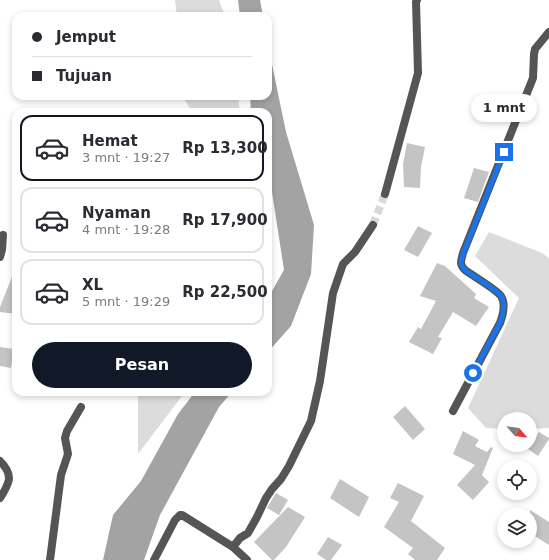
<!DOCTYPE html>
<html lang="id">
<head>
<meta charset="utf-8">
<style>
	body { margin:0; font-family:"DejaVu Sans",sans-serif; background:#f2f2f3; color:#2b2b33; height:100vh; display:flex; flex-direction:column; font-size:15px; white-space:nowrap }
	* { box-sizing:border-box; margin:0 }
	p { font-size:13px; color:#7c7c81 }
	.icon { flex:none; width:22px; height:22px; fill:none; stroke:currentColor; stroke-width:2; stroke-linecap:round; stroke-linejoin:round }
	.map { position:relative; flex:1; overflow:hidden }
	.sheet { position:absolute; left:12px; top:108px; width:260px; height:288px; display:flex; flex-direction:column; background:#fff; border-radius:12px; box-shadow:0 2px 6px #0003 }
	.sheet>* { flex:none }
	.guide { position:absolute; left:12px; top:12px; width:260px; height:88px; border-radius:12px; box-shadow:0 2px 6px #0003; display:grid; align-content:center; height:88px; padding:0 20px; background:#fff }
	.needle { width:26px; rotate:118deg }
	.buttons { position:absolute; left:497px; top:412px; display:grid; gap:8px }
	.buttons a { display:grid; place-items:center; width:40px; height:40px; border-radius:50%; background:#fff; box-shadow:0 2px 6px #0003; font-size:20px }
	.end { position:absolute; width:18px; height:18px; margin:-9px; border:5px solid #1a73e8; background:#fff; box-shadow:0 0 0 2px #fff }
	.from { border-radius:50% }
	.bubble { position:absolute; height:28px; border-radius:14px; background:#fff; box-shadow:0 2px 6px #0003; font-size:13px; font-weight:700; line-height:28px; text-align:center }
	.guide b { display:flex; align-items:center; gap:14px; height:38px; font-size:15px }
	.guide b+b { border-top:1px solid #e1e1e2 }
	.guide i { width:10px; height:10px; background:#2b2b33 }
	ul { padding:7px 0 0; list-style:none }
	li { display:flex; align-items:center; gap:12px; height:66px; margin:0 8px 6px; padding:0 12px; border:2px solid #e1e1e2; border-radius:12px }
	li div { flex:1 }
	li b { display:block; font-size:15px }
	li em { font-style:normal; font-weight:700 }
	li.active { border-color:#111827 }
	li>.icon { width:36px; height:36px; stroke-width:1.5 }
	.cta { display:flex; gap:8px; margin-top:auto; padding:8px 20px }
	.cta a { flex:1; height:46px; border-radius:24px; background:#111827; color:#fff; font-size:16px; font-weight:700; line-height:46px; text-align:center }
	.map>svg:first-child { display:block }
</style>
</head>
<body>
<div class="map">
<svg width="549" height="560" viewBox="0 0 549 560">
	<rect width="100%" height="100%" fill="#fff"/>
	<!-- green -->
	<path fill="#dcdcdc" d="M175 0H219L225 16H177Z
		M185 96H238L240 112H192L185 100Z
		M489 232 542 253 549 258V428L530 429V419H504V429L486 428 468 408 519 298 475 256Z
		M138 392H185L138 454Z"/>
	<!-- water -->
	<path fill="#a3a3a3" d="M238 0H260L263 16H240Z
		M268 45 286 132 314 225 311 274 291 326 268 352V298L284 270 272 192 268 179V112H251L250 96H268Z
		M195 392H232L219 407 160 515 144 560H103L113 515 141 481 178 414Z"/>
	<!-- building -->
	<path fill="#c4c4c4" d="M407 143 425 147 421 167 420 188 404 187 403 164Z
		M474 168 489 172 478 202 464 198Z
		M418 226 432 233 418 257 404 250Z
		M437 263 445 266 476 294 474 298 489 307 476 326 453 312 438 337 442 338 433 354 409 342 418 327 421 329 436 301 420 296Z
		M15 269 16 314 0 312V307Z
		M0 347 14 349 11 368 0 366Z
		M405 406 425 429 413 440 393 417Z
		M463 431 479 440 475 446 487 452 491 447 493 448 482 475 489 482 473 500 457 485 475 465 453 454Z
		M539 432 549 438V439L538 456 528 449Z
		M340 479 369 497 359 517 330 498Z
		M398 483 424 496 411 521 445 548 437 560H415L408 554 413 548 384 527 399 502 390 498Z
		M276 493 288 500 279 515 267 508Z
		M288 507 305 517 286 547 274 560H272L254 542Z
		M530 510 549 522V545L530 533Z
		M328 537 342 545 331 560H326L317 554Z"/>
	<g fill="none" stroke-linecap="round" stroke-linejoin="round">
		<!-- minor-tunnel -->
		<path stroke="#d9d9d9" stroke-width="8" stroke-dasharray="8 4" stroke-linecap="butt" d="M373 225 385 194"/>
		<!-- minor -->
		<path stroke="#555" stroke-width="8" d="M385 194 418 73 416 2 417 0
			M0 257 2 250 3 235
			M453 411 500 323C503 315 506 304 501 296 496 289 473 276 465 270 459 264 461 261 463 253L533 78 534 54 535 49 549 32
			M0 461C4 465 9 472 9 478 9 483 3 494 0 498
			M233 547 240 538 248 533 257 517 266 498 272 489 281 479 289 466 311 421 320 381 333 293 343 264 355 252 373 225
			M50 560 61 475 68 454 65 438 67 431 81 407
			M154 560 175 520 180 515H182L233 547 247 560"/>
	</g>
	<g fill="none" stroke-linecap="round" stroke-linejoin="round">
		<!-- route -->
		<path stroke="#1a73e8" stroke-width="5" d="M473 373 500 323C503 315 506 304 501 296 496 289 473 276 465 270 459 264 461 261 463 254L504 152"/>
	</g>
</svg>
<div class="buttons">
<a><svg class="needle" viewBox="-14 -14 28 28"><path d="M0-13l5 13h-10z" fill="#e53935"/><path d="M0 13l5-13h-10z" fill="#7c7c81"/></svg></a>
<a><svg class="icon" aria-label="locate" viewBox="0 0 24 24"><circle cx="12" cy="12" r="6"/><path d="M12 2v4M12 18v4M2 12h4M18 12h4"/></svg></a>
<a><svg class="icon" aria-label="layers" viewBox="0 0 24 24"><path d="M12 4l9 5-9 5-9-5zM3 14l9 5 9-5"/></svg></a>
</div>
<i class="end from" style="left:473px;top:373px"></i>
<i class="end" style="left:504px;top:152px"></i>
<div class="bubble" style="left:471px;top:94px;width:66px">1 mnt</div>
<div class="guide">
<b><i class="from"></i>Jemput</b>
<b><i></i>Tujuan</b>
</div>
<section class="sheet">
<ul>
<li class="active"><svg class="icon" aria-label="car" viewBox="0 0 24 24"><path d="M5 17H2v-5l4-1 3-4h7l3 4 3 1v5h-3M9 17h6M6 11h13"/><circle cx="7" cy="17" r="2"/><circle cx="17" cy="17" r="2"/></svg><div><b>Hemat</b><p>3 mnt · 19:27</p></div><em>Rp 13,300</em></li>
<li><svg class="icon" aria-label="car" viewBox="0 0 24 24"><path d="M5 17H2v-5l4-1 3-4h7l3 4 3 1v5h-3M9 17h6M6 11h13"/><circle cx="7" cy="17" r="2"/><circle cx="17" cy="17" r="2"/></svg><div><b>Nyaman</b><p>4 mnt · 19:28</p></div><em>Rp 17,900</em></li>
<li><svg class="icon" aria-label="car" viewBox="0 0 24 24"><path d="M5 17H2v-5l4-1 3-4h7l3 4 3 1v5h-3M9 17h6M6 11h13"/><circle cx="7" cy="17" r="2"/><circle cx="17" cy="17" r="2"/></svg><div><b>XL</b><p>5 mnt · 19:29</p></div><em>Rp 22,500</em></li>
</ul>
<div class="cta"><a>Pesan</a></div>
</section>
</div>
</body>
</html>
